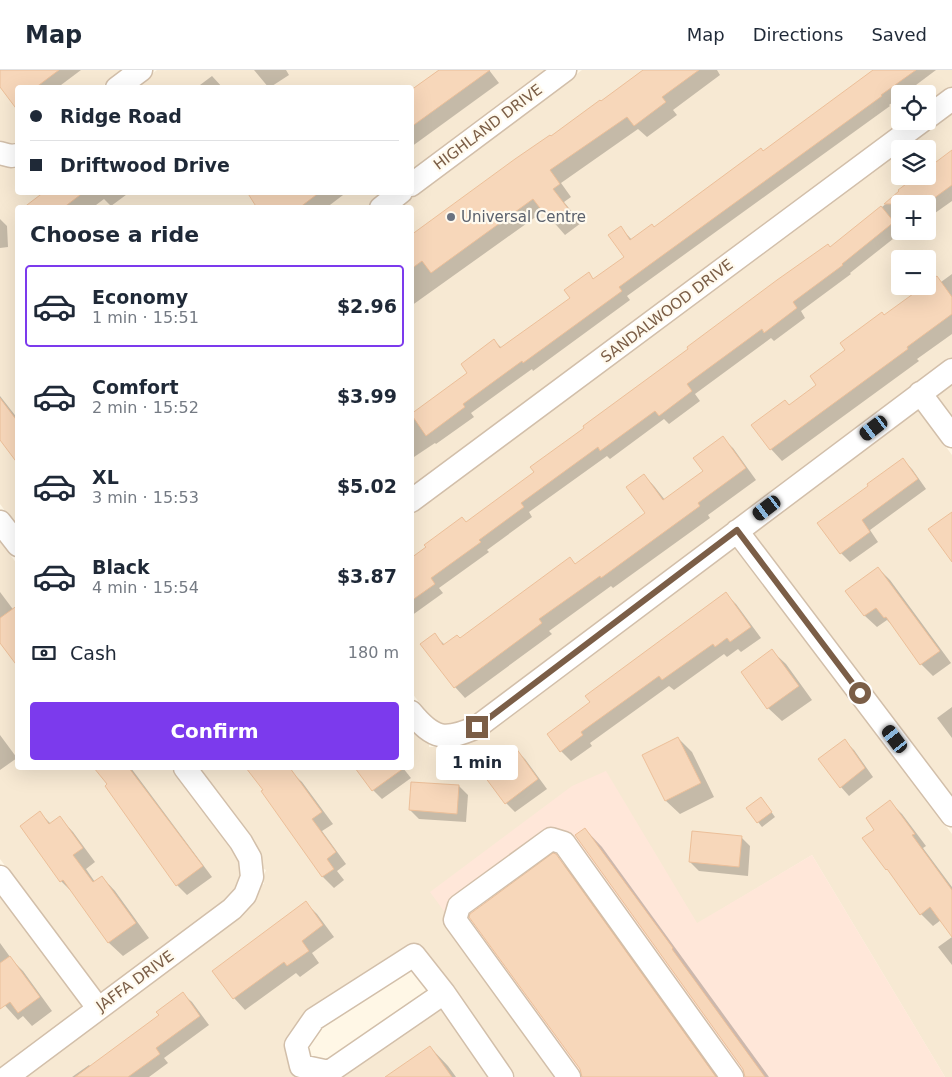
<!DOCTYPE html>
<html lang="en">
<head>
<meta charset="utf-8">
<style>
	body { margin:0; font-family:"DejaVu Sans",sans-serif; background:#f2f2f3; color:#1f2937; height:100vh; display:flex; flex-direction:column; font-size:19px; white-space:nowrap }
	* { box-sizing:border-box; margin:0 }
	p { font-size:16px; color:#747a83 }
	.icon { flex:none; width:28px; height:28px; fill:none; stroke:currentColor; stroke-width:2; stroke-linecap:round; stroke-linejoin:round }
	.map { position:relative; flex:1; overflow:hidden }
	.side { position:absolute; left:15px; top:135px; width:399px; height:565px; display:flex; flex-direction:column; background:#fff; border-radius:5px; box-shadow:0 5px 20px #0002 }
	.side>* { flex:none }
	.top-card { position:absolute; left:15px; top:15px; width:399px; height:110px; border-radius:5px; box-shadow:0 5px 20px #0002; display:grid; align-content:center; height:110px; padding:0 15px; background:#fff }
	.fabs { position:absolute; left:891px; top:15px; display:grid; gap:10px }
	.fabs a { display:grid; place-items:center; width:45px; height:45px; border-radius:5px; background:#fff; box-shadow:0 5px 20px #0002; font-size:25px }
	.end { position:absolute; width:22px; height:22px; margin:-11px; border:6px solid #7b5e47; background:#fff; box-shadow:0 0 0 2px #fff }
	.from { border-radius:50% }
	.bubble { position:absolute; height:35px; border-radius:5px; background:#fff; box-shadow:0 5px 20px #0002; font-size:16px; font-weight:800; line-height:35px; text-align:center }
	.car { position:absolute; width:15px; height:30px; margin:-15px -8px; border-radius:6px; box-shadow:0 0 4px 1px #0007; background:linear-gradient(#222 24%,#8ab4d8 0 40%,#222 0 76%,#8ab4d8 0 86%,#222 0) }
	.top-card b { display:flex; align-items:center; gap:18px; height:48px; font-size:19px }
	.top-card b+b { border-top:1px solid #e0e1e3 }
	.top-card i { width:12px; height:12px; background:#1f2937 }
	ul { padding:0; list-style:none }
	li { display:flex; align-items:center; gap:15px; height:82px; margin:0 10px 8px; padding:0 5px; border:2px solid transparent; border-radius:5px }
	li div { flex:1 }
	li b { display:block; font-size:19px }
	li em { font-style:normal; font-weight:800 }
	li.active { border-color:#7c3aed }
	li>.icon { width:45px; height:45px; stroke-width:1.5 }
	h2 { padding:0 15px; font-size:22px; line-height:60px }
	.pay { display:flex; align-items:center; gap:12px; height:55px; padding:0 15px; font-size:19px }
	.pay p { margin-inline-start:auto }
	.cta { display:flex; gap:10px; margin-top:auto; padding:10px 15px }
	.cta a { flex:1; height:58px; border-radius:5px; background:#7c3aed; color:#fff; font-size:20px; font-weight:800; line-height:58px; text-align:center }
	header { display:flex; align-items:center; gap:30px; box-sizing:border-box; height:70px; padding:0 25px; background:#fff; border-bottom:1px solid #e0e1e3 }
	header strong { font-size:24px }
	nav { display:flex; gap:28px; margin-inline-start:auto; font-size:18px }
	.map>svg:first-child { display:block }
</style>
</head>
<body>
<header>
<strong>Map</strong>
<nav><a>Map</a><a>Directions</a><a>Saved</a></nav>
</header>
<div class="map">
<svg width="952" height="1007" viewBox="0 0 952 1007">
	<rect width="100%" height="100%" fill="#fff7e6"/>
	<!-- residential -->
	<path fill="#f7e9d3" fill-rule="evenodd" d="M0 0H124L101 17 18 18 17 74 13 76 3 73 0 70Z
		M157 0H549L411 103V18H134Z
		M582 0H952V17L928 35V24H900V51H906L411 419V138H398Z
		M952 41V288L473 648 455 656H444L432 648 411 622V444L900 80V106H928V79H902ZM900 134H928V161H900ZM900 189H928V216H900Z
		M0 94 17 95 18 122 385 123 365 138H18L17 457 0 434Z
		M952 312V347L935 325Z
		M917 338 952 385V726L752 462Z
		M0 471 17 494 18 698H171L231 778 240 792 242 806 236 820 225 832 101 924 0 789Z
		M734 475 952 764V1007H945L812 785 697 854 605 701 565 1007H515L447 908 423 878 309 941 302 1007H23L260 815 264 814 263 807 266 800 262 798 260 782 250 765 198 698H411V659L415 663 429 673V677H436L442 681 445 677Z
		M0 826 83 937 0 1000Z
		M440 937 488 1007H339Z"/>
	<!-- commercial -->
	<path fill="#ffe7d9" d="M606 701 697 853 812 785 945 1007H565L430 822 572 716Z"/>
	<!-- shadow -->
	<path fill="#0003" d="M0 0H81L57 18H18L0 15Z
		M254 0H286L289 5 269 18Z
		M439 0H489L499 13 411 77V21Z
		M645 0H717L720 5 673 40 677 45 647 67 638 59 561 113 571 127 564 132 581 153 565 165 544 141 411 236V166Z
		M876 0H936L904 24H900V27L889 35 890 36 627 226 630 230 533 301 532 299 471 343 474 347 436 374 435 373 411 389V345L469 303 494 271 502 278 571 228 589 204 594 210 625 187 621 158 632 170 654 158 764 83Z
		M212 6 223 18H196Z
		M952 82V131L928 148V134H900V161H903L850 203 851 204 801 241 805 248 774 271 771 268 695 324 700 331 669 354 664 349 610 389 607 386 529 442 532 447 487 480 489 482 439 518 443 523 411 546V489L466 453 536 402 830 178 901 122 928 106V100Z
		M46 122H130L111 136 104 129 92 138H34Z
		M252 122H347L326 138H256L258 136Z
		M0 149 7 156 8 177 0 178Z
		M952 204V264L917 289 919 291 782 391 771 379 789 336 818 315 847 280 884 246 937 208 941 212Z
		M0 326 18 349V391L0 368Z
		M722 368 733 378 756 410 708 445 710 448 613 518 611 516 549 561 552 564 465 628 455 617 435 565 445 575 460 569 576 495 647 444 644 405 654 416 665 430 705 401Z
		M903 390 912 399 926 419 870 460 878 472 850 492 841 483 870 416Z
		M878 498 890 510 951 593 933 606 921 594 895 558 887 550 877 557 865 546 847 521Z
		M0 522 18 546 0 571Z
		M726 524 736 534 761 568 741 582 738 579 727 587 724 584 674 620 669 616 590 673 592 676 571 691 561 681 591 633Z
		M772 581 786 594 812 630 782 651 768 638Z
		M952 637V668L937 648Z
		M0 665 17 688 0 700Z
		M678 668 692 682 714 727 680 744 666 731 644 685Z
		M845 671 854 680 873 707 849 726 841 717Z
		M516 680 525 689 547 719 515 742 506 733Z
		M96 698H131L212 807 187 825 177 815 107 716 108 715Z
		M248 698H287L302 712 333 754 322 761 346 794 337 801 344 810 334 818 323 807 262 721 264 720Z
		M357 698H403L411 708 382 729 373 720Z
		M459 716 468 725 466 752 419 749 410 740Z
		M761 728 775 747 762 757 758 752Z
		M890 732 902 744 926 776 923 778 952 817V865L941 850 933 856 921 844 894 807 887 799Z
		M40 743 51 754 60 748 73 762 95 792 86 799 95 812 102 807 115 821 149 868 123 886 109 873 74 824 61 811 21 756Z
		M585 759 602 777 769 1007H746L744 999Z
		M741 767 750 776 748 806 699 801 690 792Z
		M555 785 573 804 720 1007H583Z
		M306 833 317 844 334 867 312 883 319 893 300 907 296 903 245 940 234 928Z
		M952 867V895L938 877Z
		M0 873 13 891 23 901 52 941 32 956 23 946 18 950 0 930Z
		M183 924 192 932 209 955 164 988 168 993 149 1007H72L89 995 91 997 160 946Z
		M430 977 448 996 456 1007H387Z"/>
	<!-- building -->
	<path fill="#f7d7ba" stroke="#ecbf99" d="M0 0H59L35 18H18V41L0 17Z
		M439 0H490L411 57V20Z
		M643 0H699L662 27 666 32 634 56 627 47 550 100 560 114 553 119 570 141 552 154 533 129 431 203 422 191 411 199V165L515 89 550 65 551 66 600 30 601 31Z
		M873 0H916L881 25 882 26 619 217 622 221 523 293 522 291 463 334 465 337 426 366 411 344 467 303 461 294 494 269 500 278 570 228 564 220 589 202 593 209 624 187 608 165 621 156 630 170 652 154 654 157 761 78 763 81Z
		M952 80V115L926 134H884L899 121 898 120 917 106H928V98Z
		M44 122H84L63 138H23Z
		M247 122H320L299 138H257Z
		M881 136 894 152 842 194 843 195 793 232 797 238 764 263 762 259 687 314 692 321 659 346 655 341 600 381 598 377 521 433 524 437 479 470 481 472 431 508 435 514 411 531V488L426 477 424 475 462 447 466 452 534 402 530 397 584 358 583 356 688 279 687 277 777 210 828 174 830 177Z
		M937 206 952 227V244L907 277 908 279 770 380 751 355 785 330 789 335 816 315 810 306 845 280 840 273 882 242 884 245 924 216H928V213Z
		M0 328 18 352V394L0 370Z
		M723 366 746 398 698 433 700 436 601 508 600 506 539 549 542 553 454 618 420 574 435 563 443 575 457 565 460 568 570 487 575 494 645 443 626 417 644 404 663 430 703 401 693 388Z
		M903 388 918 409 862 450 870 462 840 484 817 453 868 416 867 414Z
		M952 442V492L928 459Z
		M878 497 940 581 920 595 886 547 884 548 876 538 864 546 845 521Z
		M726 522 751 557 730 572 727 568 715 577 713 574 662 610 659 606 581 662 583 665 560 682 547 664 590 632 585 626Z
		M18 535V597L0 573V548Z
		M772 579 799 616 767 639 741 602Z
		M678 667 701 713 665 731 642 685Z
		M845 669 865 698 840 718 818 689Z
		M516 678 538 709 505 734 482 703Z
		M94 698H129L203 796 176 816 105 716 107 714Z
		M246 698H290L322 742 312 749 336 782 327 789 334 799 322 807 261 721 263 720Z
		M355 698H404L372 721Z
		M411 712 459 715 457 744 409 740Z
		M761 727 772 742 757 753 746 738Z
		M890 730 915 764 912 765 952 820V867L930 837 920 845 887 799 886 800 862 768 874 760 866 748Z
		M40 741 49 754 60 746 83 778 73 785 93 812 102 806 136 853 108 873 63 810 60 812 20 756Z
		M585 758 673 878 672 879 765 1007H745L743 999 575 765Z
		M692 761 742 766 739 797 689 792Z
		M553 783 556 784 716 1007H582L580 999 469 847 470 844Z
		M306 831 323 855 302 871 309 881 287 896 284 892 233 929 212 901Z
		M10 886 40 927 18 943 10 932 0 939V893Z
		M183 922 200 946 156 978 160 984 128 1007H75L159 945 156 942Z
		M430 976 452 1007H385Z"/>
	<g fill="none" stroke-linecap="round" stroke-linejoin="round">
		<defs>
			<path id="minor" d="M117 18 141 0
				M928 47 952 29
				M0 83 11 86 18 85
				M411 115 565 0
				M381 138 401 122
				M920 323 952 366
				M411 431 922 51
				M0 452 18 475
				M737 461 952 745
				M411 642C434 670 445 671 477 657L952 300
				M0 807 98 938
				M444 923 329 1002 301 996 296 975 314 949 414 885 444 923 502 1007
				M7 1007 232 839 245 825 252 807 250 788 241 772 185 698
				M569 1007 455 850 459 836 551 769 564 773 732 1007"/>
		</defs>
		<!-- minor casing -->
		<use href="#minor" stroke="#d2bfaa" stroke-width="25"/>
		<!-- minor -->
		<use href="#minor" stroke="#fff" stroke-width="22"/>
	</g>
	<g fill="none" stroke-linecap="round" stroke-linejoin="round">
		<!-- route -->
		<path stroke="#7b5e47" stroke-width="6" d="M477 657 737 460 860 623"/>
	</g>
	<!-- markers -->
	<circle fill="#6b7280" stroke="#fffaee" stroke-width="2" cx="451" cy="147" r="5"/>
	<g text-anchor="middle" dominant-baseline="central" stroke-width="4.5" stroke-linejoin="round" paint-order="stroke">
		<!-- street labels -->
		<g font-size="15" fill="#7b5e47" stroke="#fffaee">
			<text transform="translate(488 57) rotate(-37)">HIGHLAND DRIVE</text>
			<text transform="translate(667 241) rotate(-37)">SANDALWOOD DRIVE</text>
			<text transform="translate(135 911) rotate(-36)">JAFFA DRIVE</text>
		</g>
		<!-- worship labels -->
		<g font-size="15" fill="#5b616d" stroke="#fffaee" text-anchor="start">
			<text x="461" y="147">Universal Centre</text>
		</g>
	</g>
</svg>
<div class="fabs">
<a><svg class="icon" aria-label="locate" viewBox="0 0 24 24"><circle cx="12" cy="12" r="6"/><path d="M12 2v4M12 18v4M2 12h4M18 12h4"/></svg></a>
<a><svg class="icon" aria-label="layers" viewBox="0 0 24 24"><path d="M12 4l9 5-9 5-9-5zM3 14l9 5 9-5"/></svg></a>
<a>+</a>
<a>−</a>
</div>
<i class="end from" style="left:860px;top:623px"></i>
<i class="end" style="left:477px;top:657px"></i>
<div class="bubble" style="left:436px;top:675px;width:82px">1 min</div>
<i class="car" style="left:874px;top:358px;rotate:233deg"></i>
<i class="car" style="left:767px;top:438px;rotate:233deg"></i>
<i class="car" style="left:895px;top:669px;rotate:323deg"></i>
<div class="top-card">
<b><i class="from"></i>Ridge Road</b>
<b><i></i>Driftwood Drive</b>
</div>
<section class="side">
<h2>Choose a ride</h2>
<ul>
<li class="active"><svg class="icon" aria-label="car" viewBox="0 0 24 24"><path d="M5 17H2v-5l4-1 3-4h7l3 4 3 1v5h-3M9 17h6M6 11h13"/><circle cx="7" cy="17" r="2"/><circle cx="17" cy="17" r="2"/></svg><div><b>Economy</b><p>1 min · 15:51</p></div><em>$2.96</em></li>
<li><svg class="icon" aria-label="car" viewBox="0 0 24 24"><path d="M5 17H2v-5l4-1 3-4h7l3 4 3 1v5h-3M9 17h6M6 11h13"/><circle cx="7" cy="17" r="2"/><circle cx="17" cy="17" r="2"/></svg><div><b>Comfort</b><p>2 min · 15:52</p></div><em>$3.99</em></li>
<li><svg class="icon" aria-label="car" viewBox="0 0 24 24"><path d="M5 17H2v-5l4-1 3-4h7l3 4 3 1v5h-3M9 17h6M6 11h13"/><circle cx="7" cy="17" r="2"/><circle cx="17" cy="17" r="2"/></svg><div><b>XL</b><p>3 min · 15:53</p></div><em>$5.02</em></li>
<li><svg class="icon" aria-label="car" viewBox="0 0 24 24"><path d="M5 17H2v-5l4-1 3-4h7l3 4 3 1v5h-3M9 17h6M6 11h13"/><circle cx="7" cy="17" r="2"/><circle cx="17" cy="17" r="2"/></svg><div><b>Black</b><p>4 min · 15:54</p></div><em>$3.87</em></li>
</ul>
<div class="pay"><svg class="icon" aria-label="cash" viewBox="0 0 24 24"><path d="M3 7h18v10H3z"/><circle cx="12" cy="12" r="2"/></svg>Cash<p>180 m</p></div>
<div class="cta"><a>Confirm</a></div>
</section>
</div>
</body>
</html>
